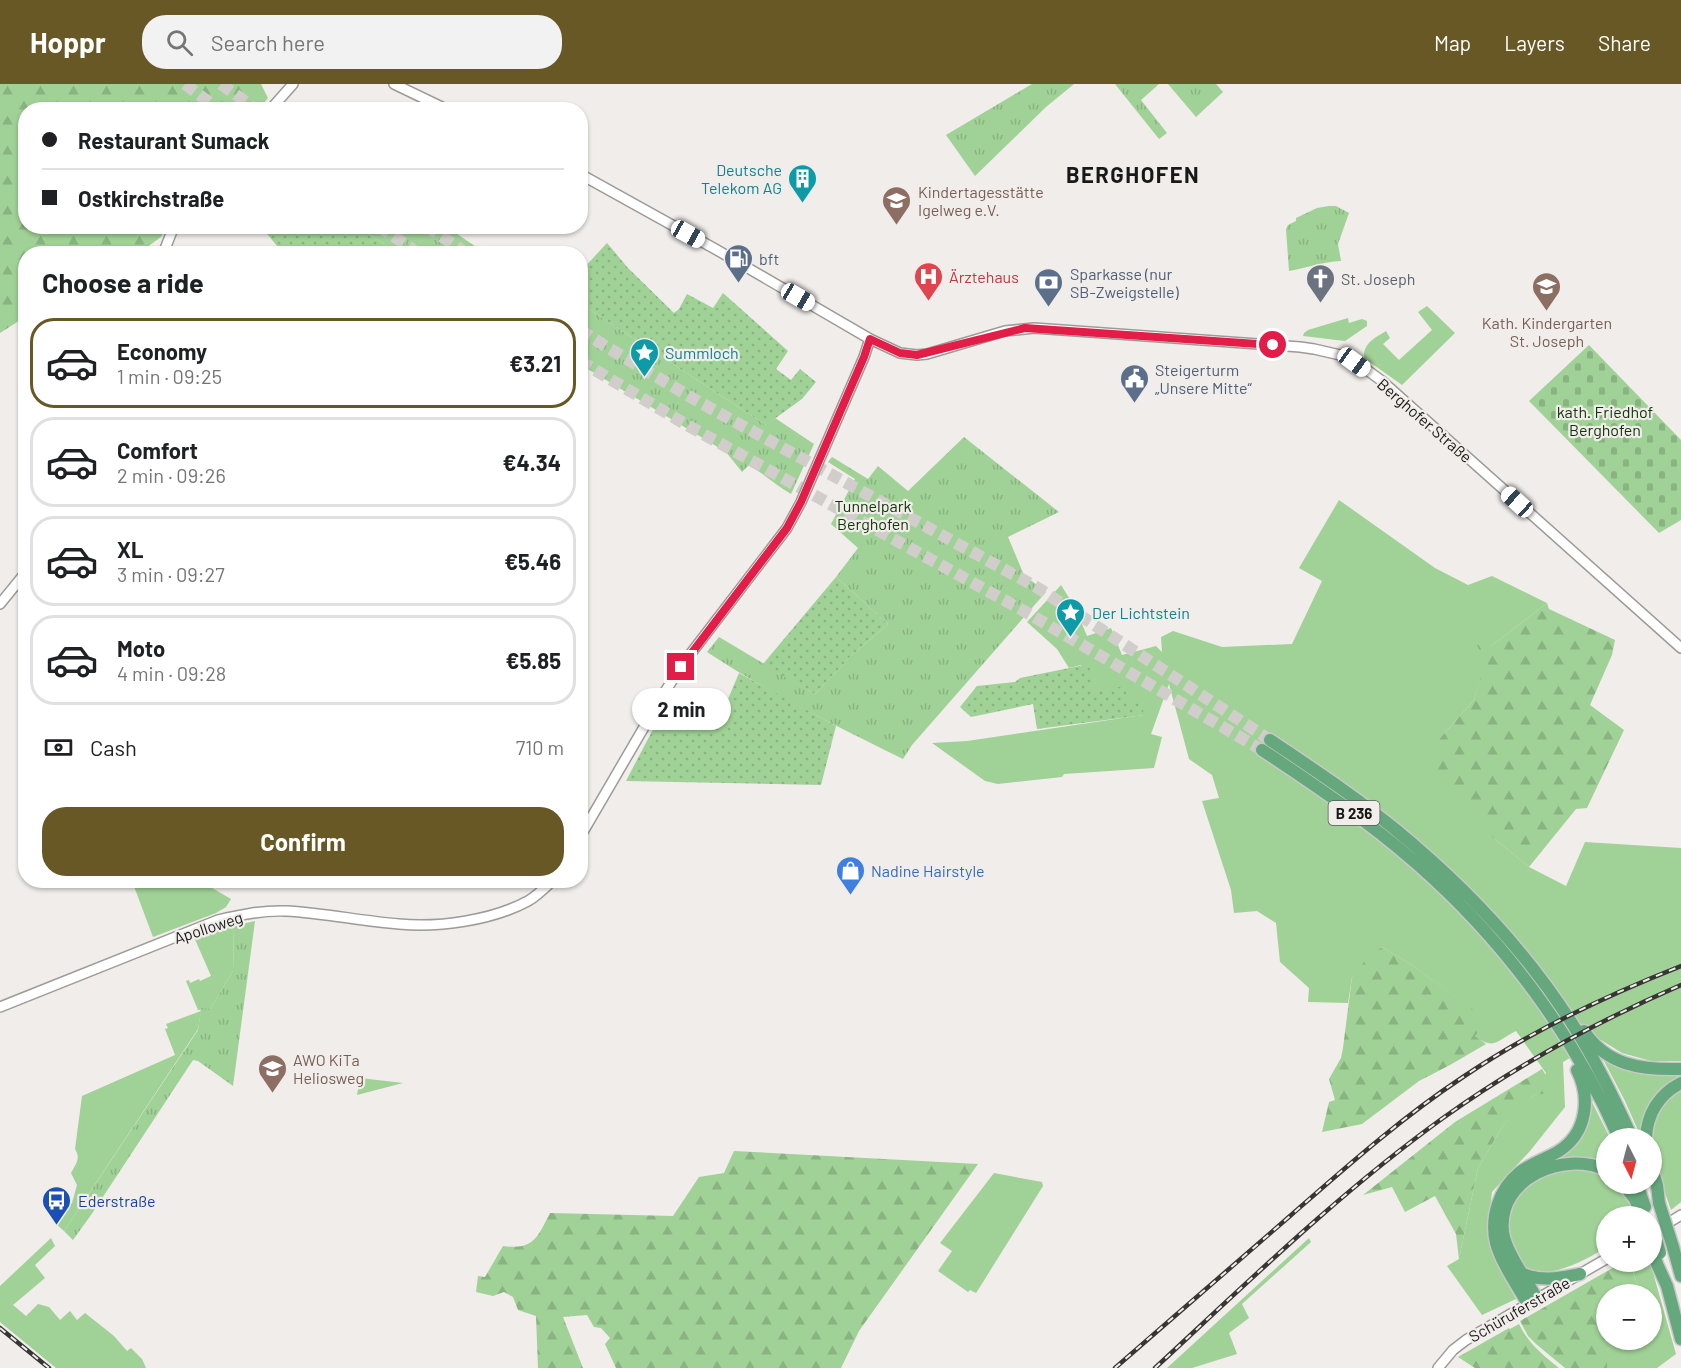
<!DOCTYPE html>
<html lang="en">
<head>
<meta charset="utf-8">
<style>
	body { margin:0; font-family:Barlow,sans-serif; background:#f2f2f2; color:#202124; height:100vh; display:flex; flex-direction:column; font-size:22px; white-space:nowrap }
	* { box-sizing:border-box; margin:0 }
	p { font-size:20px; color:#757577 }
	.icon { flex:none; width:33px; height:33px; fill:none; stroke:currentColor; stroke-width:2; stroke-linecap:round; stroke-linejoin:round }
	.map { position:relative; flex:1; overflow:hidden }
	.drawer { position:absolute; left:18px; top:162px; width:570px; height:642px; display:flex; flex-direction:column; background:#fff; border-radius:24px; box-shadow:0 2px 4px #0004 }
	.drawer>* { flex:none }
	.hud { position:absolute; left:18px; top:18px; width:570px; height:132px; border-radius:24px; box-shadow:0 2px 4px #0004; display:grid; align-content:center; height:132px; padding:0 24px; background:#fff }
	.needle { width:39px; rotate:174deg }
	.controls { position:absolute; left:1596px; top:1044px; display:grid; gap:12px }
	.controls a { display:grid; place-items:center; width:66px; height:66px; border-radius:50%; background:#fff; box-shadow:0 2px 4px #0004; font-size:30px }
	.end { position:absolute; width:27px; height:27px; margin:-14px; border:8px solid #e11d48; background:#fff; box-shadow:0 0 0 3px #fff }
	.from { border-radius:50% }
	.bubble { position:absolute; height:42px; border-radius:21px; background:#fff; box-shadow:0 2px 4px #0004; font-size:20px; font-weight:700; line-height:42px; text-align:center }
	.car { position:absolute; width:18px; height:36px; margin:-18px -9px; border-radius:8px; box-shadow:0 0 4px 2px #0007; background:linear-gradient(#fff 24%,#345 0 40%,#fff 0 76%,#345 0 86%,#fff 0) }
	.hud b { display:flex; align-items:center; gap:21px; height:57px; font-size:22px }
	.hud b+b { border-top:2px solid #e0e0e0 }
	.hud i { width:15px; height:15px; background:#202124 }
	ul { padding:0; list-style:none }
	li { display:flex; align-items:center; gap:18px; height:90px; margin:0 12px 9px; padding:0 12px; border:3px solid #e0e0e0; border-radius:24px }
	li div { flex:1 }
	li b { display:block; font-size:22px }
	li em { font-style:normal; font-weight:700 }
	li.on { border-color:#685825 }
	li>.icon { width:54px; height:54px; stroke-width:1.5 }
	h2 { padding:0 24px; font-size:27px; line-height:72px }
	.pay { display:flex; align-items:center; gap:15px; height:66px; padding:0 24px; font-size:22px }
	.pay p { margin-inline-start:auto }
	.button { display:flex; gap:12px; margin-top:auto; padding:12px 24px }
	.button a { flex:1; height:69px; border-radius:24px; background:#685825; color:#fff; font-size:24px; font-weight:700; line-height:69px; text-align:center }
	header { display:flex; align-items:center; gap:36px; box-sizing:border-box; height:84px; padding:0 30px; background:#685825; color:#fff }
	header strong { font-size:28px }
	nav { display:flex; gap:33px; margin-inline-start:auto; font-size:21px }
	.search { width:420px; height:54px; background:#f2f2f2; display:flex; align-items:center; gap:15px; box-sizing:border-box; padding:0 21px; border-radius:24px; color:#757577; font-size:22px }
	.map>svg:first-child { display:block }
</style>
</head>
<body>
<header>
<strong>Hoppr</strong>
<div class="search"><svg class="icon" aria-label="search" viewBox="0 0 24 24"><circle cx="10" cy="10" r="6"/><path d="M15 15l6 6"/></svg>Search here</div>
<nav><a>Map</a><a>Layers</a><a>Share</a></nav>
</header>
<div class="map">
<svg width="1681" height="1284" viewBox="0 0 1681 1284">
	<defs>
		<pattern id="forest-firs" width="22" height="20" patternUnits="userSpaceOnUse" patternTransform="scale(1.5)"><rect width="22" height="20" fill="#a0d196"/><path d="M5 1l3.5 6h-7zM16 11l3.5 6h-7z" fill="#89b381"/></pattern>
		<pattern id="cemetery-stones" width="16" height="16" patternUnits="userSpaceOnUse" patternTransform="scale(1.5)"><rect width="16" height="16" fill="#a0d196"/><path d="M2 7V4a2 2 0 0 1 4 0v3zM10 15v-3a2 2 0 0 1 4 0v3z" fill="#89b381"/></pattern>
		<pattern id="park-tufts" width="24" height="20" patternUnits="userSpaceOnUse" patternTransform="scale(1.5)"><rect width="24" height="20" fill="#a0d196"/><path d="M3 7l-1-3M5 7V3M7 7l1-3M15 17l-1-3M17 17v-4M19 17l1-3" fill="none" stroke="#89b381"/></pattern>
		<pattern id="garden-dots" width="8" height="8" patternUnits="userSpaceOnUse" patternTransform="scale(1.5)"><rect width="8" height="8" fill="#a0d196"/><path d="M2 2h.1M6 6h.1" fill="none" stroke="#89b381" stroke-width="1.8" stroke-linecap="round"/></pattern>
	</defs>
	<rect width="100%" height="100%" fill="#f0edea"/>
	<!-- grass -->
	<path fill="#a0d196" d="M1427 222 1455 249 1402 301 1364 274C1363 259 1375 254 1386 247L1390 254 1383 260 1399 276 1432 246 1418 228Z
		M1348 234 1349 239 1362 235 1367 237V242L1345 257 1303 252 1304 249 1308 246Z
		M1339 416 1435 484 1468 501 1492 492 1547 519 1491 562 1474 616 1440 654 1496 756 1529 783 1566 802 1585 758 1681 764V977H1651L1622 969 1601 956 1563 978 1565 1023 1530 1067 1492 1108 1487 1150 1505 1195 1516 1215 1482 1231 1447 1182 1459 1175 1478 1084 1502 1043 1520 1021 1535 1011 1546 989 1516 947C1497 956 1495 967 1475 952L1488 937 1409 879 1382 863 1352 893 1348 919 1308 918 1309 904 1280 878 1276 839 1257 827 1234 829 1231 806 1202 717 1219 714 1212 691 1189 675 1169 600 1151 650 1162 653 1154 684 1064 690 1062 693 998 700 985 697 932 659 967 657 1143 631 1127 617 1094 607 1081 581 1069 584 1057 565 1027 538 1061 501 1076 525 1087 552 1111 544 1122 571 1156 562 1162 568 1161 553 1173 547 1222 563 1292 560 1322 497 1299 484Z
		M132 797H200L231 815 226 823 216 829 153 853Z
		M234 842 233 887 210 925 198 926 186 897 189 896 190 899 199 895 200 897 211 892 194 853 219 845Z
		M201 927 198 945 64 1147 54 1138 72 1119 77 1101 71 1089C76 1080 81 1074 75 1065L82 1012 175 971 165 945 168 944 166 940Z
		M1604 975 1681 989V994L1641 1053 1625 1017 1604 977Z
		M360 994 403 999 357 1011Z
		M1681 1004V1118L1671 1126 1652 1071V1041L1662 1019Z
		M1590 1014 1610 1054H1606V1082L1544 1080 1555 1075Z
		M1583 1084 1606 1091V1100H1619L1631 1115 1637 1132H1606V1164C1581 1178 1564 1187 1534 1191L1522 1182 1508 1151V1130L1524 1102 1557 1085Z
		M994 1089 1042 1098 1043 1102 978 1206 976 1209 970 1206 968 1208 938 1187 952 1167 940 1159Z
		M51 1154 55 1162 35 1181 45 1194 13 1221 26 1232 38 1220 49 1223 60 1236 70 1227 77 1236 85 1229 114 1252 127 1267 131 1264 142 1275 146 1284H56L0 1238V1202Z
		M1309 1154 1311 1158 1242 1220 1249 1234 1229 1249 1237 1270 1192 1284H1167Z
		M1630 1178H1650L1676 1270 1657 1284H1607V1266L1619 1256H1652V1210H1640Z"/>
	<!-- forest -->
	<path fill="url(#forest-firs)" d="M0 0H261L268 14 258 26H26V142L167 143 161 153 139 169 26 170 25 233 0 249Z
		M1547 519 1549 525 1615 556 1612 571 1590 621 1624 646 1587 724 1576 725 1529 783 1496 756 1451 713 1436 686 1440 654 1474 616 1485 578 1477 561 1491 562Z
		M1382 863 1409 879 1489 937 1475 952 1486 960 1450 981 1419 997 1362 1040 1322 1048 1329 1018 1335 1016 1329 995 1341 974 1343 964 1352 893 1368 873Z
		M1542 985C1548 993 1547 999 1547 1009L1535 1011 1520 1022 1502 1043 1478 1084 1459 1175 1456 1150 1435 1112 1405 1128 1392 1103 1363 1111 1455 1038Z
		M734 1067 978 1080 859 1247 841 1284H616L605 1260 610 1254 601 1244 594 1243 587 1231 563 1233 583 1284H538L536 1232 518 1226 513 1213 504 1208 493 1212 476 1208 478 1192 485 1193 503 1162C534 1166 537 1154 550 1129L673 1132 699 1093 724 1089Z
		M1623 1178H1630L1640 1210H1606V1256H1619L1607 1266V1284H1565L1536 1260 1528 1252 1520 1237Z
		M1519 1240C1528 1259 1543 1271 1559 1284H1475L1458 1273 1509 1244 1510 1245Z"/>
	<!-- cemetery -->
	<path fill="url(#cemetery-stones)" d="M1589 261 1681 356V436L1659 449 1529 317Z"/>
	<!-- park -->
	<path fill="url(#park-tufts)" d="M1032 0H1074L1046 23 975 92 946 51Z
		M1115 0H1159L1141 16 1167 49 1159 55Z
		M1168 0H1216L1223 8 1196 33Z
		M1329 122H1336L1349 129 1338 160 1341 177C1322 178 1307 184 1289 187L1286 145 1288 141 1296 137V134L1317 124Z
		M358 143H447L485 169H398Z
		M581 220 766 341 775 334 814 360 791 410C776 401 764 390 749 381L742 388 726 368 581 281Z
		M964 353 1059 428 1008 453 1024 491 1046 508 912 661 903 675C836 642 769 609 707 568L719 553 815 610 851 572 888 540 836 493 858 464 831 440 855 395 828 378 832 373 868 395 878 382 908 407Z
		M255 837 233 1002 198 977 193 976 91 1131 73 1156 64 1147 198 946 201 924 210 925 233 887 234 842Z"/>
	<!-- garden -->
	<path fill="url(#garden-dots)" d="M266 142 358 143 398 169H280L282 168 263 145Z
		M607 159 628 184 674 229 679 225 687 210 713 224 723 209 788 267 776 285 791 296 800 285 816 298 802 315 766 341 581 220V187Z
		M836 493 888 540 851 572 815 610 763 580Z
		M1089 580 1094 607 1125 602 1127 617 1141 616 1144 631 1037 645 1033 620 971 633 960 623 977 602 1015 598 1020 594Z
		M739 589 836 642 821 701 626 697 661 630 691 638 723 627Z"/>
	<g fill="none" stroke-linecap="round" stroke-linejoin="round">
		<!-- highway-tunnel -->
		<path stroke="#d0cdca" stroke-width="12" stroke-dasharray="12 6" stroke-linecap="butt" d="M185 0 219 26
			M221 0 257 26
			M379 142 419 170
			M427 142 467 170
			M580 246 610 265 699 318 1038 504 1270 656
			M580 277 685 340 1024 527 1262 666"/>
		<defs>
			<path id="secondary" d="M394 0 448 26
				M270 26 293 0
				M580 90 717 166 870 255 900 269 917 271 927 270 1005 247 1034 244 1300 263 1314 265 1349 273 1382 297 1681 564
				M163 170 174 142
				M0 520 26 488
				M580 753 661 614 682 581 787 444 801 418 864 273 870 255
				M0 923 218 836C240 831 263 826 286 827 324 829 361 837 399 840 439 844 493 836 528 817 537 812 545 804 553 796
				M1652 1149 1681 1131
				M1438 1284 1453 1266 1466 1256 1606 1175"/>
			<path id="highway" d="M1270 656C1313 685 1356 713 1396 746 1464 802 1526 867 1573 941 1596 977 1615 1016 1632 1054
				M1262 666C1315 701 1368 737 1416 779 1502 854 1573 949 1619 1054
				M1584 947C1607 982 1642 986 1681 985
				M1646 1054C1647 1030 1659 1010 1681 999
				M1652 1085 1657 1101 1659 1119
				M1623 1100 1635 1115 1642 1132
				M1637 1100 1645 1123
				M1652 1163 1657 1180 1667 1202 1681 1255
				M1673 1163 1681 1192
				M1523 1190C1543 1198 1560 1194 1580 1190
				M1537 1215C1527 1196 1506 1169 1503 1148 1497 1094 1564 1066 1606 1086
				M1528 1220C1517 1201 1502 1180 1496 1159 1490 1134 1499 1105 1519 1089 1531 1079 1546 1075 1559 1067 1587 1049 1591 1014 1577 986"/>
		</defs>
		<!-- secondary casing -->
		<use href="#secondary" stroke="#9d9a97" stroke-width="12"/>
		<!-- highway casing -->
		<use href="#highway" stroke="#c8c8c7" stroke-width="15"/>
		<!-- secondary -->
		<use href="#secondary" stroke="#fff" stroke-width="9"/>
		<!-- highway -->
		<use href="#highway" stroke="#66a87e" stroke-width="12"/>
		<defs>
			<path id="rail" d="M0 1244 49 1284
				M1115 1284C1173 1233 1232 1183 1290 1132 1346 1083 1401 1034 1463 993 1531 947 1605 912 1681 882
				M1155 1284C1248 1198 1340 1108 1443 1034 1517 981 1598 937 1681 901"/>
		</defs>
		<!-- rail casing -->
		<use href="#rail" stroke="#383635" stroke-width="4.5"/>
		<!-- rail -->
		<use href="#rail" stroke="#f0edea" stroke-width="2" stroke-dasharray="7" stroke-linecap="butt"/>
		<defs>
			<path id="highway-bridge" d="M1659 1119 1673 1163
				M1652 1142 1660 1169"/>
		</defs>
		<!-- highway-bridge casing -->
		<use href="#highway-bridge" stroke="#c8c8c7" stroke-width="15" stroke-linecap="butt"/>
		<!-- highway-bridge -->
		<use href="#highway-bridge" stroke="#66a87e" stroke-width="12"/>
	</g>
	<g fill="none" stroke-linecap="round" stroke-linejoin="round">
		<!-- route -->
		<path stroke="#e11d48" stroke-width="8" d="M681 583 787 444 801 418 864 273 870 255 900 269 917 271 1025 244 1273 261"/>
	</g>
	<!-- icons -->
	<defs>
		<symbol id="building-pin" viewBox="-11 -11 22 30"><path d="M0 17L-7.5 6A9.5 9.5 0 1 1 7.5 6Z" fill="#0f9aa8" stroke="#f0edea"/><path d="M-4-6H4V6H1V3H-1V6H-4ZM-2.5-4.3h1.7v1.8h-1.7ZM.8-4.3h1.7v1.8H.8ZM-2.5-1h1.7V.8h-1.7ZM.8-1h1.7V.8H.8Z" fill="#fff"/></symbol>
		<symbol id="school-pin" viewBox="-11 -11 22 30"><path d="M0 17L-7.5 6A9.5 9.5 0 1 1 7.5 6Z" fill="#8d6e63" stroke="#f0edea"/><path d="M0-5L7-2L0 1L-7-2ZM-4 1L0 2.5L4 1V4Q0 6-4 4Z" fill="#fff"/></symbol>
		<symbol id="fuel-pin" viewBox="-11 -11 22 30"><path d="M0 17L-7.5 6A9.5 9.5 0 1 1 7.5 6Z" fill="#5c6f8a" stroke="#f0edea"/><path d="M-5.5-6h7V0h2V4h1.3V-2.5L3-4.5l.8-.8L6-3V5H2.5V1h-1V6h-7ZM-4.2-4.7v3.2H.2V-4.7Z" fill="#fff"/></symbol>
		<symbol id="hospital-pin" viewBox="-11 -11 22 30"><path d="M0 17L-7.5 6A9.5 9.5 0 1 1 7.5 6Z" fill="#e0444e" stroke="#f0edea"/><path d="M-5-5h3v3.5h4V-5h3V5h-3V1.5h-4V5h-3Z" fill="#fff"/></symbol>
		<symbol id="church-pin" viewBox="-11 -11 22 30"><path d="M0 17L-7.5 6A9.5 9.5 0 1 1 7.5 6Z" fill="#6b7280" stroke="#f0edea"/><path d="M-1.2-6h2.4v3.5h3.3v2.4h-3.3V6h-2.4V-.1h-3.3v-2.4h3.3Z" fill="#fff"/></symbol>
		<symbol id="bank-pin" viewBox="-11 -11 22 30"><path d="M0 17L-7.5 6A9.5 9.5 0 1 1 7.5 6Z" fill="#5c6f8a" stroke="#f0edea"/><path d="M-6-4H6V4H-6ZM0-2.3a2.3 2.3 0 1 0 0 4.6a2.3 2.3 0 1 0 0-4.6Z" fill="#fff"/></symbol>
		<symbol id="sight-pin" viewBox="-11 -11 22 30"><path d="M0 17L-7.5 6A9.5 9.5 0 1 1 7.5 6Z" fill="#0f9aa8" stroke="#f0edea"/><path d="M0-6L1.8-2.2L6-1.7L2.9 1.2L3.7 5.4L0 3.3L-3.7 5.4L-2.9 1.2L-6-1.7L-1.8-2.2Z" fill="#fff"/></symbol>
		<symbol id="civic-pin" viewBox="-11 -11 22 30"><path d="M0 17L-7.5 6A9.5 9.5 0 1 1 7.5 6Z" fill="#5c6f8a" stroke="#f0edea"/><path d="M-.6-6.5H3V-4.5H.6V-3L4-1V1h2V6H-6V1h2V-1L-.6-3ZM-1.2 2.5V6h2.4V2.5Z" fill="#fff"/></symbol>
		<symbol id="shop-pin" viewBox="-11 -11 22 30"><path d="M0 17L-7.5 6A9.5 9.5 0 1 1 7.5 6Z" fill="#3f7fe0" stroke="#f0edea"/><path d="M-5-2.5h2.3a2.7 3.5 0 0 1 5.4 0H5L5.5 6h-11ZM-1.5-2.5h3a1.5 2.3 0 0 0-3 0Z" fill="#fff"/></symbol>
		<symbol id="bus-pin" viewBox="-11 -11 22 30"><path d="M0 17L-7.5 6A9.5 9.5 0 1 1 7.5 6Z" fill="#1a4fb4" stroke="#f0edea"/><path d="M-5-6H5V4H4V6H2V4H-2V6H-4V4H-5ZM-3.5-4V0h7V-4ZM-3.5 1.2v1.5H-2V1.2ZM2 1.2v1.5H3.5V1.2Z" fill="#fff"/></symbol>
	</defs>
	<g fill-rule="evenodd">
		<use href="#building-pin" x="786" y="78" width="33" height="45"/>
		<use href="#school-pin" x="880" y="100" width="33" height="45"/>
		<use href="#fuel-pin" x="722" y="158" width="33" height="45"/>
		<use href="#hospital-pin" x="912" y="176" width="33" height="45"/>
		<use href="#church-pin" x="1304" y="178" width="33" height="45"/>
		<use href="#bank-pin" x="1032" y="182" width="33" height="45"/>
		<use href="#school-pin" x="1530" y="186" width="33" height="45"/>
		<use href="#sight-pin" x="628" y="252" width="33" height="45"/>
		<use href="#civic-pin" x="1118" y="278" width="33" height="45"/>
		<use href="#sight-pin" x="1054" y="512" width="33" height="45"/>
		<use href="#shop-pin" x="834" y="770" width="33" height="45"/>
		<use href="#school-pin" x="256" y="968" width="33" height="45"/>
		<use href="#bus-pin" x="40" y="1100" width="33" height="45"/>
	</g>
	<g text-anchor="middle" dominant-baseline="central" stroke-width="4.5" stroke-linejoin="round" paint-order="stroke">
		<!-- shield labels -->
		<rect fill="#f0edea" stroke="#5a5856" stroke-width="1.5" x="1328.5" y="717" width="51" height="24" rx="4.5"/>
		<g font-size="15" font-weight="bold" fill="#191817">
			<text x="1354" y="729">B 236</text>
		</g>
		<!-- culture labels -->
		<g font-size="16" fill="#0d838f" stroke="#f0edea" text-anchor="start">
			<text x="782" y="85" text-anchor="end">Deutsche<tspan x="782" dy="18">Telekom AG</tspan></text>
			<text x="665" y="268">Summloch</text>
			<text x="1092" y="528">Der Lichtstein</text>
		</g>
		<!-- education labels -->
		<g font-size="16" fill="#785e54" stroke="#f0edea" text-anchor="start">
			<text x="918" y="107">Kindertagesstätte<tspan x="918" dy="18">Igelweg e.V.</tspan></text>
			<text x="1547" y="238" text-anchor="middle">Kath. Kindergarten<tspan x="1547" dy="18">St. Joseph</tspan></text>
			<text x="293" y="975">AWO KiTa<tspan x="293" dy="18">Heliosweg</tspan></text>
		</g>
		<!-- service labels -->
		<g font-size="16" fill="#4e5e75" stroke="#f0edea" text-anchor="start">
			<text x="759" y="174">bft</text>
			<text x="1070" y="189">Sparkasse (nur<tspan x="1070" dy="18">SB-Zweigstelle)</tspan></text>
			<text x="1155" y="285">Steigerturm<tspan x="1155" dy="18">„Unsere Mitte“</tspan></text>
		</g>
		<!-- health labels -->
		<g font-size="16" fill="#be3a42" stroke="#f0edea" text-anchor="start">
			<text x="949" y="192">Ärztehaus</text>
		</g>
		<!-- worship labels -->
		<g font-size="16" fill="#5b616d" stroke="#f0edea" text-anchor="start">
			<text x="1341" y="194">St. Joseph</text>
		</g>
		<!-- park labels -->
		<g font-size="16" fill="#103409" stroke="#f0edea">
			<text x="1605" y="327">kath. Friedhof<tspan x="1605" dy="18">Berghofen</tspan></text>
			<text x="873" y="421">Tunnelpark<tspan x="873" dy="18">Berghofen</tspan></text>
		</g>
		<!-- street labels -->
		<g font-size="16" fill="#191817" stroke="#f0edea">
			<text transform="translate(1425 336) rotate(41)">Berghofer Straße</text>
			<text transform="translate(208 843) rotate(-18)">Apolloweg</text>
			<text transform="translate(1519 1225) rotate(-30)">Schüruferstraße</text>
		</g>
		<!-- shop labels -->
		<g font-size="16" fill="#366cbe" stroke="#f0edea" text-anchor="start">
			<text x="871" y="786">Nadine Hairstyle</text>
		</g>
		<!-- transit labels -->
		<g font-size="16" fill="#164399" stroke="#f0edea" text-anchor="start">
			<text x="78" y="1116">Ederstraße</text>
		</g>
		<!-- district labels -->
		<g font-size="22" font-weight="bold" letter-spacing="1.5" fill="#191817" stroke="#f0edea">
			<text x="1133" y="90">BERGHOFEN</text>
		</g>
	</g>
</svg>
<div class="controls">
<a><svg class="needle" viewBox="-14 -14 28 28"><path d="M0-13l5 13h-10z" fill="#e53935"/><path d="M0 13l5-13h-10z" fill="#757577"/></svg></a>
<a>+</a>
<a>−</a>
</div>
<i class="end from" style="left:1273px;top:261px"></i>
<i class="end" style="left:681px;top:583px"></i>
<div class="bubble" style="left:632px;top:604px;width:99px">2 min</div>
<i class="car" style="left:688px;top:150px;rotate:119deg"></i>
<i class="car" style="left:798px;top:213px;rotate:120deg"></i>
<i class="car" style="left:1354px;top:278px;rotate:126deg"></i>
<i class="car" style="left:1517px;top:418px;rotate:312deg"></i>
<div class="hud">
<b><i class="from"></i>Restaurant Sumack</b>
<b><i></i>Ostkirchstraße</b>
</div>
<section class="drawer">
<h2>Choose a ride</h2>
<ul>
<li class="on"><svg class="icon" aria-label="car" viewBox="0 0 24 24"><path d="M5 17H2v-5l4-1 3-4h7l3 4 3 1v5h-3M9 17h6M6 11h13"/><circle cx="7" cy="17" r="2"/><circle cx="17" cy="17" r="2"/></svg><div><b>Economy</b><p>1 min · 09:25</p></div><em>€3.21</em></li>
<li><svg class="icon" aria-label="car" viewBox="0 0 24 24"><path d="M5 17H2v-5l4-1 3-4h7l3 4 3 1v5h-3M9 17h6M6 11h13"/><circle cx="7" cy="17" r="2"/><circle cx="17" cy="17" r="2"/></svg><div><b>Comfort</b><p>2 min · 09:26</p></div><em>€4.34</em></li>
<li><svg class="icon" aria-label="car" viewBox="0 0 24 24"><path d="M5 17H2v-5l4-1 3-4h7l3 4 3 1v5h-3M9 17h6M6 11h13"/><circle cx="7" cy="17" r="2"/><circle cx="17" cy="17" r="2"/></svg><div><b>XL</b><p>3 min · 09:27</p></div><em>€5.46</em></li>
<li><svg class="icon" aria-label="car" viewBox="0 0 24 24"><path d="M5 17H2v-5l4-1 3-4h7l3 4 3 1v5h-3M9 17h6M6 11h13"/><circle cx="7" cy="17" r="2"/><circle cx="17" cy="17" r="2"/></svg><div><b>Moto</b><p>4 min · 09:28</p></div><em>€5.85</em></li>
</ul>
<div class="pay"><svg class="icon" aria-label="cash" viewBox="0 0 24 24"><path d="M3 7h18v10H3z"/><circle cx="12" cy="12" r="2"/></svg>Cash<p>710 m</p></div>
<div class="button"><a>Confirm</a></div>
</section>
</div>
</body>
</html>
